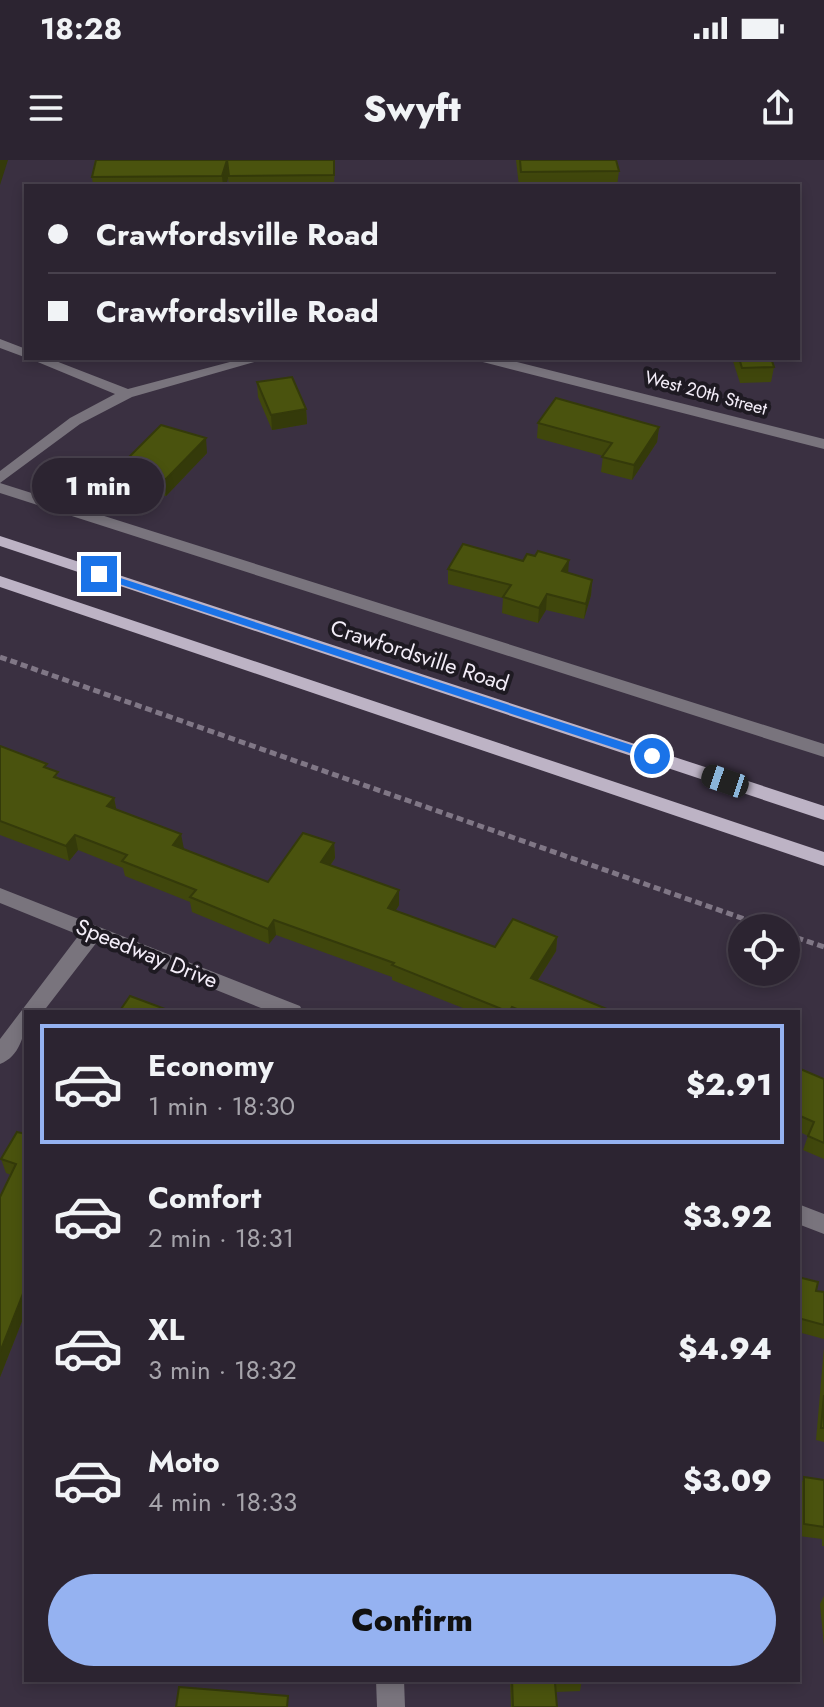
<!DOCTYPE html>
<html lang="en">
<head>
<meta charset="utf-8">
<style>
	body { margin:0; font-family:Jost,sans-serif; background:#38303d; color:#f1f3f6; height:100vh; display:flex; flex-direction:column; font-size:30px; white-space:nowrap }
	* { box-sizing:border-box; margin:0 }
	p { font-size:26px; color:#a6a4ab }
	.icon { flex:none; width:44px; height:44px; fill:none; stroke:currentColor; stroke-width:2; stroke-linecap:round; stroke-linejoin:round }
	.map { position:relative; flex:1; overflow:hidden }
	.details { position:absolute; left:24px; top:850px; width:776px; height:672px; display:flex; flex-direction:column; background:#2c2431; border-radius:0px; box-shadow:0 4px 12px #0003,0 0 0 2px #48414d }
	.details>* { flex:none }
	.banner { position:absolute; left:24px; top:24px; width:776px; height:176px; border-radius:0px; box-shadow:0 4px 12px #0003,0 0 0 2px #48414d; display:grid; align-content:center; height:176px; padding:0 24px; background:#2c2431 }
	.controls { position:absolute; left:728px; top:754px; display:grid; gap:16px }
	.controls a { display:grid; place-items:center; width:72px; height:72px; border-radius:50%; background:#2c2431; box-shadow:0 4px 12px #0003,0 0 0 2px #48414d; font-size:40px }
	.end { position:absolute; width:36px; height:36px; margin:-18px; border:10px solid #1a73e8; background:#fff; box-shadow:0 0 0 4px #fff }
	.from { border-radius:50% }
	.bubble { position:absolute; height:56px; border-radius:28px; background:#2c2431; box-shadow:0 4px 12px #0003,0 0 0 2px #48414d; font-size:26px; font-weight:800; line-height:56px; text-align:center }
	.car { position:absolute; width:24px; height:48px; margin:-24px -12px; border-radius:10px; box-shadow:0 0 6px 2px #0007; background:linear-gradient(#222 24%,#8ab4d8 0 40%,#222 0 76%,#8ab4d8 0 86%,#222 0) }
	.banner b { display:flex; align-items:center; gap:28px; height:76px; font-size:30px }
	.banner b+b { border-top:2px solid #48414d }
	.banner i { width:20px; height:20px; background:#f1f3f6 }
	ul { padding:14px 0 0; list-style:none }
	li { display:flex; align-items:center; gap:24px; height:120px; margin:0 16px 12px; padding:0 8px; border:4px solid transparent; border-radius:0px }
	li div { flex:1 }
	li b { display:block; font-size:30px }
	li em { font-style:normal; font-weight:800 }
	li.selected { border-color:#95b2f1 }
	li>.icon { width:72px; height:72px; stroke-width:1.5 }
	.button { display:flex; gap:16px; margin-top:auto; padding:16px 24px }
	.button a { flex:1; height:92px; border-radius:48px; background:#95b2f1; color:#111; font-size:32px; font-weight:800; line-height:92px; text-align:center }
	.status { display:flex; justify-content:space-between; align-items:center; height:56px; padding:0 40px; background:#2c2431; direction:ltr }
	.status svg { height:22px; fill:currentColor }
	header { display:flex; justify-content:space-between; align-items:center; height:104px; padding:0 24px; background:#2c2431; font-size:36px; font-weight:800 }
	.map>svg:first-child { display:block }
</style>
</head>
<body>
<div class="status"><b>18:28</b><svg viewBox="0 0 49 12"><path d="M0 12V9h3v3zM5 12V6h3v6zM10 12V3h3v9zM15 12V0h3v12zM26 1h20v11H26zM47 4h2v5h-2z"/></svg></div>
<header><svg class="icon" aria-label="menu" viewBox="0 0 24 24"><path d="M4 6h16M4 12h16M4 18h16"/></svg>Swyft<svg class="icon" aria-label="share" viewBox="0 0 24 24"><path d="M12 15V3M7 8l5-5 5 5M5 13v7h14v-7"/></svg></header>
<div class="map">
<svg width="824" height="1547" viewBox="0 0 824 1547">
	<rect width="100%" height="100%" fill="#3a3041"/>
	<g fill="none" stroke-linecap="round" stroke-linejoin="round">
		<!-- path -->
		<path stroke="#807786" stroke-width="5" stroke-dasharray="7 4" stroke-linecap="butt" d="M0 497 770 768
			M786 774 824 787"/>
		<!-- minor -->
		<path fill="#79747d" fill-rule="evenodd" d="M0 179 26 189 27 198 0 188Z
			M28 198H48L128 229 245 198H268L132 237 80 264 0 323V311L70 258 115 234Z
			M477 198H501L824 279V289L479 201Z
			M0 323 824 584V597L0 333Z
			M0 728 300 846 303 852H271L97 782 43 852H26C26 871 21 896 0 904V879L79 775 0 743Z
			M798 1044 824 1054V1074L798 1064Z
			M376 1520H404L405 1547H377Z"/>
		<!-- major -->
		<path fill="#bdb3c5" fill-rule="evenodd" d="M0 376 824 646V660L0 386Z
			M0 416 824 692V706L0 427Z"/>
	</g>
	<!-- wall -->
	<path fill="#40470c" d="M96 0H335L334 26H229L228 18 226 26H93L92 17Z
		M516 0H616L619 11 617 26H519Z
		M732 198H771L774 207 771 222 740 223Z
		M257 222 306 249 307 264 272 270 258 237Z
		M538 263 659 267 657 282 632 320 601 312 603 296 537 278Z
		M207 293 166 336 120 323 118 308Z
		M448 409 568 413 592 420 591 435 584 459 546 450 538 463 502 453 503 438 448 424Z
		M0 586 48 608 60 619 114 638 116 649 184 689 268 722 334 683 335 698 330 706 399 745 395 751 495 787 557 777 556 791 538 820 614 852H473L392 820V817L276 775 269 784 192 752 190 742 125 716 123 708 78 690 69 701 0 675Z
		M798 908 824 919V999L803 990 808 976 798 971Z
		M26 974V1151L0 1217V1037L11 1015 6 1013 1 999Z
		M798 1117 816 1131 824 1132V1179L798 1172Z
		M824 1187V1282L816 1280Z
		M804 1317 824 1320V1386H822V1379L799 1376V1329Z
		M824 1436V1486L820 1444Z
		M510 1520H582L580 1531 556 1532 557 1547H511Z"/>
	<!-- shaded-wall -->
	<path fill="#343a0a" d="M0 0H8L0 25Z
		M227 0 228 18 226 26H223L222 16Z
		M306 249 307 264 272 270 271 255Z
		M659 267 657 282 632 320 634 305Z
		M206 278 207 293 166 336 164 321Z
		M569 400 568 415 562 411Z
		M592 420 591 435 584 459 586 444Z
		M547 434 546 450 538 463 539 448Z
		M114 638 117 653 107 646Z
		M181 674 184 689 173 685Z
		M75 675 78 690 69 701 66 686Z
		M334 683 335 698 322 717 321 702Z
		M399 730V745L388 763V748Z
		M274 760 276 775 269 784 268 769Z
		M557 777 556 791 530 832 531 818Z
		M26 1126V1151L0 1217V1192Z"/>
	<!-- building -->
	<path fill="#4a530e" stroke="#343a0a" stroke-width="2" d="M96 0H334V15L229 16 227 0 222 16 92 17Z
		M520 0H616L619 11 521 12Z
		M739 198H771L774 207 742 208Z
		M292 217 306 249 271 255 257 222Z
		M556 238 659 267 634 305 602 297 612 283 538 263Z
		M161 265 206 278 164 321 118 308Z
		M463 384 523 401 527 394 535 396 538 391 569 400 562 411 592 420 586 444 547 434 539 448 503 437 511 425 448 409Z
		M0 586 47 604 44 607 58 612 54 617 114 638 107 646 181 674 173 685 268 722 303 673 334 683 321 702 399 730 388 748 495 787 513 759 557 777 531 818 614 852H524L512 847 509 852 392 805 394 803 274 760 268 769 190 737 196 730 122 701 127 695 75 675 66 686 0 661Z
		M130 836 173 852H119Z
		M798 908 824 919V983L808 976 814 962 798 955Z
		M17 972 26 974V1126L0 1192V1037L16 1004 1 999Z
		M798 1117 818 1122 816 1131 824 1132V1165L798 1158Z
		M824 1235V1268H821Z
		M804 1317 824 1320V1367L804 1364Z
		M512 1520H582V1521L555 1523 557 1547H513Z
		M179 1527 288 1536 287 1547H176Z"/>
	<!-- route -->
	<path fill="#1a73e8" d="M99 411 656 593 658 596 648 599 95 416V412Z"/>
	<g text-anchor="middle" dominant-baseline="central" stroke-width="8" stroke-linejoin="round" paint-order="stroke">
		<!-- far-street labels -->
		<g font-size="18" fill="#f3edf8" stroke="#1e1a22">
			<text transform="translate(706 233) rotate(15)">West 20th Street</text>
		</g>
		<!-- street labels -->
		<g font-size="22" fill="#f3edf8" stroke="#1e1a22">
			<text transform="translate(420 495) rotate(18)">Crawfordsville Road</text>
			<text transform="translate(147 793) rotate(22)">Speedway Drive</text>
		</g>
	</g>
</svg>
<div class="controls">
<a><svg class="icon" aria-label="locate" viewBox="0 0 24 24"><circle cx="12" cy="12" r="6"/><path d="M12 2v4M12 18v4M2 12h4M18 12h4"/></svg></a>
</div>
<i class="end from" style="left:652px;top:596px"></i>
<i class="end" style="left:99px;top:414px"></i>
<div class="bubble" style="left:32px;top:298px;width:132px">1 min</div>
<i class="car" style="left:725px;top:621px;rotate:289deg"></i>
<div class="banner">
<b><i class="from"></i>Crawfordsville Road</b>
<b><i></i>Crawfordsville Road</b>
</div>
<section class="details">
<ul>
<li class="selected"><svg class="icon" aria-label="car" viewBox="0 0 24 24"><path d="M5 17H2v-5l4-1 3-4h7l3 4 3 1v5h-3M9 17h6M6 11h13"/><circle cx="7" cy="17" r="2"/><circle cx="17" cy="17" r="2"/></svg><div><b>Economy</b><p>1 min · 18:30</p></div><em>$2.91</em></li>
<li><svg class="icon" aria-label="car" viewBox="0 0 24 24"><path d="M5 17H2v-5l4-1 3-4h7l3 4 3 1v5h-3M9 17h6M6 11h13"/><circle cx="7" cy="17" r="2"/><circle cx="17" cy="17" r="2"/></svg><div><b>Comfort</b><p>2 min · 18:31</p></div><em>$3.92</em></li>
<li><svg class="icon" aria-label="car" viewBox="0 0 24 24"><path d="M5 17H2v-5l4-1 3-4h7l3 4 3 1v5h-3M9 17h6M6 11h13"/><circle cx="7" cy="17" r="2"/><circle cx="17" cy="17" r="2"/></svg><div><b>XL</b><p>3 min · 18:32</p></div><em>$4.94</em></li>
<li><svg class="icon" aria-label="car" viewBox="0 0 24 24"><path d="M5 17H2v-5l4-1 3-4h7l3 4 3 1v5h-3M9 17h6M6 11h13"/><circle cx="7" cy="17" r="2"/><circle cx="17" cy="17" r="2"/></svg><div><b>Moto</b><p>4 min · 18:33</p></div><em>$3.09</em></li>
</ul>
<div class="button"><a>Confirm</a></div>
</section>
</div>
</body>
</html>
